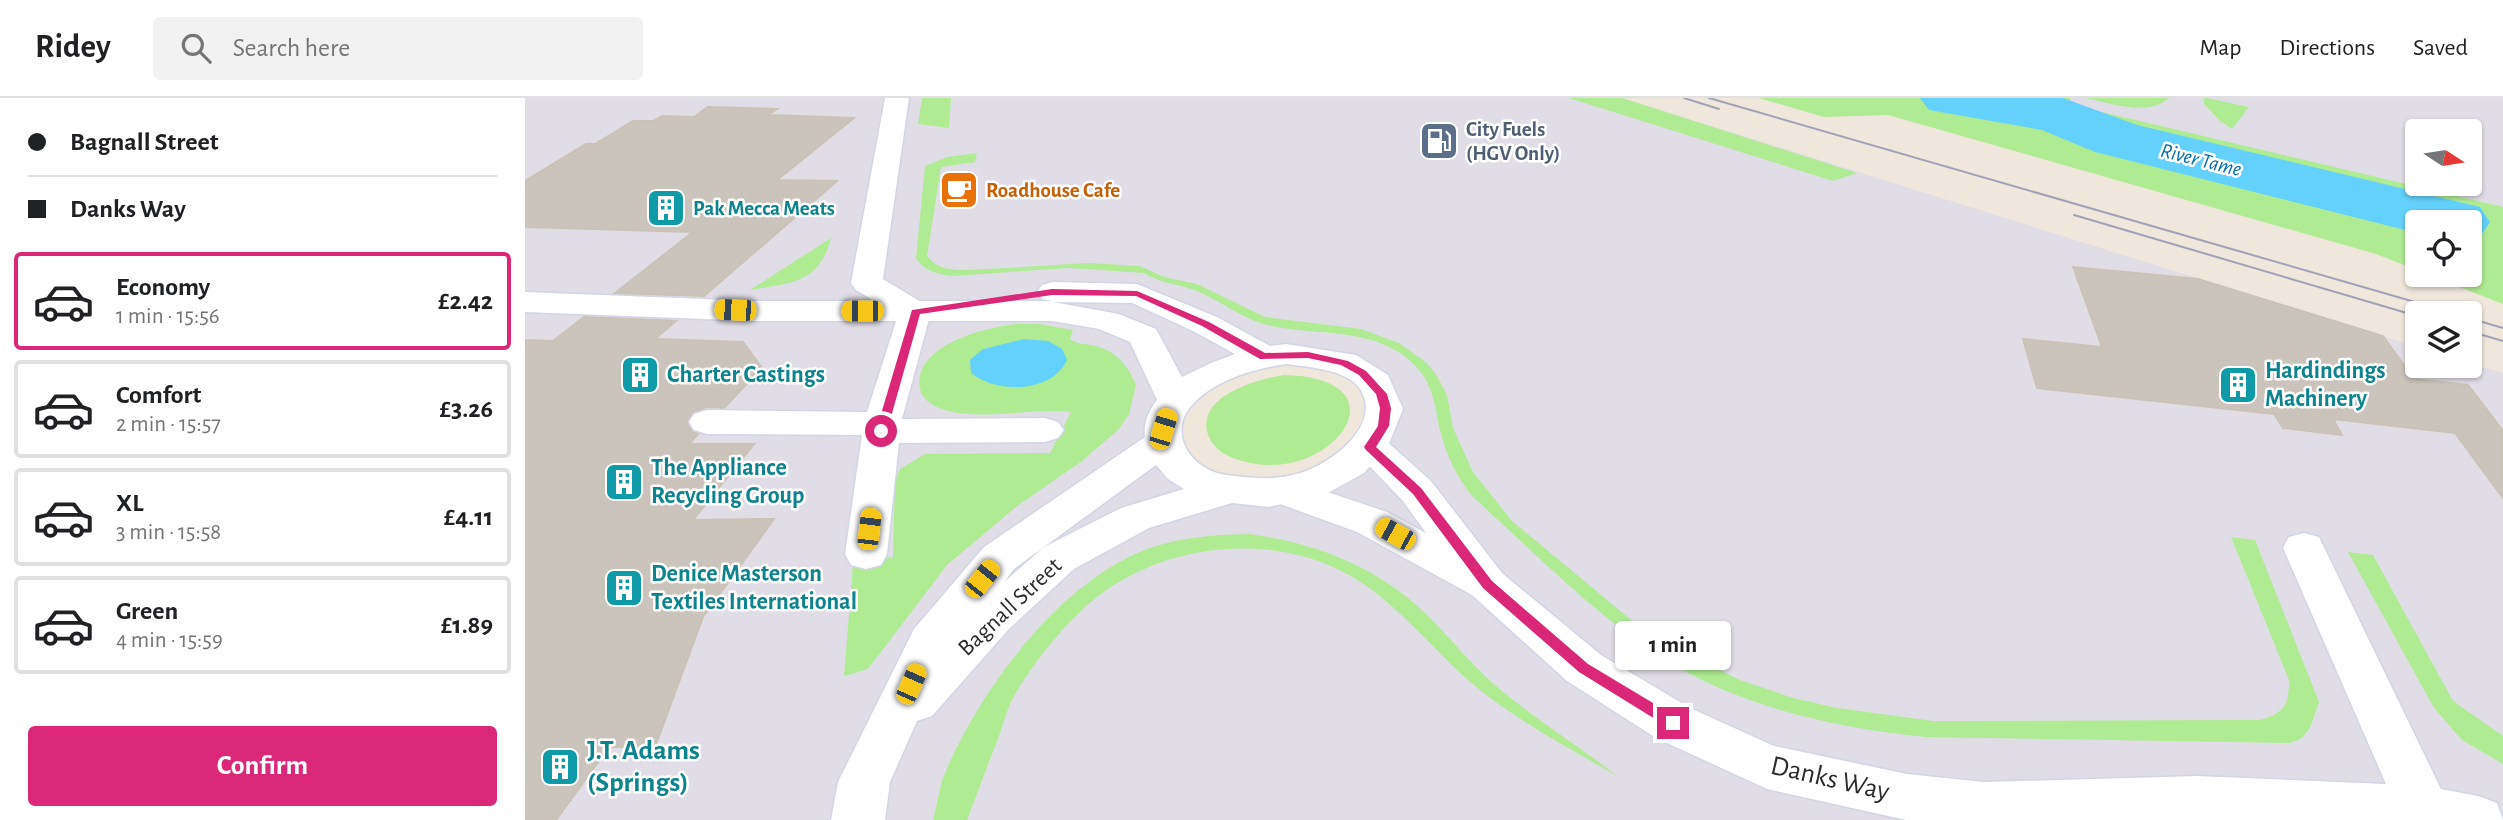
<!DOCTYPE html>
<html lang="en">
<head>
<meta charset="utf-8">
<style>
	body { margin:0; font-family:"Alegreya Sans",sans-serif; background:#f2f2f2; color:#202124; height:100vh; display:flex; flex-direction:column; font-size:26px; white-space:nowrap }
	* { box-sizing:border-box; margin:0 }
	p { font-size:23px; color:#757577 }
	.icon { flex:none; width:38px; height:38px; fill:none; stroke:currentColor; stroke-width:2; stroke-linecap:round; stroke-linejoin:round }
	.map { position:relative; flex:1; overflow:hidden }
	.sheet { display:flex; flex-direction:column; background:#fff; width:525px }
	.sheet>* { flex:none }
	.top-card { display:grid; align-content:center; height:154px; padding:0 28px; background:#fff }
	.needle { width:46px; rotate:102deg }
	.controls { position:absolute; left:1880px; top:21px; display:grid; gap:14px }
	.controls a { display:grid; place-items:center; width:77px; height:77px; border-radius:7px; background:#fff; box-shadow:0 2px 5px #0004; font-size:35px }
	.end { position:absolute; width:32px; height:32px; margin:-16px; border:9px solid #db2777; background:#fff; box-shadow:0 0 0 4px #fff }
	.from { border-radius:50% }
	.bubble { position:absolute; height:49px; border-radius:7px; background:#fff; box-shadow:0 2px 5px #0004; font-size:23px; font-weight:600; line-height:49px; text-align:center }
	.car { position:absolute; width:21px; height:42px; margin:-21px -10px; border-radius:9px; box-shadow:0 0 5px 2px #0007; background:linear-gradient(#f5c518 24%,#345 0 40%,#f5c518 0 76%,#345 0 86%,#f5c518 0) }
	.top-card b { display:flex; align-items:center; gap:24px; height:66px; font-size:26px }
	.top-card b+b { border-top:2px solid #e0e0e0 }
	.top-card i { width:18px; height:18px; background:#202124 }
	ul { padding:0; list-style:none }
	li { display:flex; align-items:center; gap:21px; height:98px; margin:0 14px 10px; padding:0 14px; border:4px solid #e0e0e0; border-radius:7px }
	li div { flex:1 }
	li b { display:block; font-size:26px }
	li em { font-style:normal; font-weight:600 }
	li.on { border-color:#db2777 }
	li>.icon { width:63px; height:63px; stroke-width:1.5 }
	.action { display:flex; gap:14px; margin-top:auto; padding:14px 28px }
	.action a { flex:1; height:80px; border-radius:7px; background:#db2777; color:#fff; font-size:28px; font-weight:600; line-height:80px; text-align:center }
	header { display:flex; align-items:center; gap:42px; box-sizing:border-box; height:98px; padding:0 35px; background:#fff; border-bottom:2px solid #e0e0e0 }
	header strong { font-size:33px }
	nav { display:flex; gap:38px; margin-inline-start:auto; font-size:24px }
	.search { width:490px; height:63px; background:#f2f2f2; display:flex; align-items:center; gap:18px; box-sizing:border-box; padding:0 24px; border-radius:7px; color:#757577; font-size:26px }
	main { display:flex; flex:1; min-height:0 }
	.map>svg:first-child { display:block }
</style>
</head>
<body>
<header>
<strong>Ridey</strong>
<div class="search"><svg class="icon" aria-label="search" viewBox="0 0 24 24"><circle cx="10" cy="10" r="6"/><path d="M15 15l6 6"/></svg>Search here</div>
<nav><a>Map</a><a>Directions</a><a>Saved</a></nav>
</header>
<main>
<section class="sheet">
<div class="top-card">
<b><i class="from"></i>Bagnall Street</b>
<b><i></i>Danks Way</b>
</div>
<ul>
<li class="on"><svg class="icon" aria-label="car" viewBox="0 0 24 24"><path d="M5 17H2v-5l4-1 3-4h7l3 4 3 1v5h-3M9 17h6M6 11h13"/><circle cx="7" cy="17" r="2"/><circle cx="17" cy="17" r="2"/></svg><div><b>Economy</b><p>1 min · 15:56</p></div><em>£2.42</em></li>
<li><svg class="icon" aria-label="car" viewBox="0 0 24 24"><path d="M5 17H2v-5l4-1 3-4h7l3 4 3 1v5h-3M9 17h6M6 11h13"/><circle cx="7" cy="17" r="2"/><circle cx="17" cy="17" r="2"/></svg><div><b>Comfort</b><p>2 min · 15:57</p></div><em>£3.26</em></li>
<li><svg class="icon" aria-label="car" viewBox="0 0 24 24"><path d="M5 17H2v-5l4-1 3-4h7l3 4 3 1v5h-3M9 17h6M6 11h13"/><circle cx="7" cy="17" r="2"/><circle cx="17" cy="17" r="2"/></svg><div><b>XL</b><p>3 min · 15:58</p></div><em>£4.11</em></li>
<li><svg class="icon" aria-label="car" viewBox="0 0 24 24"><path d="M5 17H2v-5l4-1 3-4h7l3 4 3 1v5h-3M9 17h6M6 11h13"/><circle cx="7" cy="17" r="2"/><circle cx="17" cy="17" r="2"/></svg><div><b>Green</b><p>4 min · 15:59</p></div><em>£1.89</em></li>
</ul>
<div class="action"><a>Confirm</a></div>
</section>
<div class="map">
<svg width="1978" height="722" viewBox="0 0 1978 722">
	<rect width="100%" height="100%" fill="#efe7dc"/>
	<!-- industrial -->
	<path fill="#e0dde6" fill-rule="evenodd" d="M0 0H1097L1892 249V268H1944V265L1978 275V722H0ZM801 259 861 310 783 387 658 374 638 344 682 278Z
		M1424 0H1978V136L1944 124ZM1892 33H1944V86H1892Z"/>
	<!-- green -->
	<path fill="#afeb93" d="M397 0H426L424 30 393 26Z
		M1044 0H1097L1332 75 1308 83Z
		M1234 0H1546L1543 6 1978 109V206L1903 177H1944V124H1892V172L1851 156 1363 17 1299 19Z
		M1560 0H1644C1622 19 1586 5 1560 0Z
		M1679 0H1682L1724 9 1707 31 1695 23 1679 6Z
		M452 55 450 64 416 69 402 158C413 172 427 172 444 172L564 165 615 168 639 179 672 186 740 219 836 231 874 245 902 265 912 278 922 297 928 330 948 374 987 423 1111 526 1143 547 1215 582 1268 600 1312 610 1408 623 1735 622C1759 614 1764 609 1764 582L1706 439 1730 442 1794 604 1785 630 1777 640 1765 645 1401 639C1325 632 1244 615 1175 581 1088 537 1018 462 947 398 932 379 922 359 916 336 910 313 910 290 893 271 856 227 792 239 742 227 718 221 697 204 674 194 656 186 636 186 619 175L544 170 426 178C412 175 399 174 391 160L400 68 422 59Z
		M306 140C294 186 265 185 225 192Z
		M492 226H514L548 232 545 241C554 248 561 245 572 248 593 255 603 268 611 287L604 316 594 331 557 363 492 408 422 467 343 571 319 578 328 467 368 459 370 382 375 371 400 356 525 355 546 314C507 309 454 324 417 311 407 308 397 301 395 291 387 247 461 229 492 226Z
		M759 277C886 280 806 389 717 363 703 359 690 353 684 339 667 299 733 281 759 277Z
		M724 436C784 444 843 465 890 506 918 530 941 562 969 586 1008 620 1053 648 1094 679 1043 649 988 621 943 582 904 547 870 503 824 477 751 436 652 444 583 491 548 514 510 562 489 598 482 610 479 625 474 638 463 666 453 694 442 722H408C412 707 414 690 420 675 453 596 525 498 604 459 642 440 682 437 724 436Z
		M1823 454 1848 457 1928 603 1978 638V666L1937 642 1909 610Z"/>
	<!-- water -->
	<path fill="#64d1fc" d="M499 241 523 243 537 251 542 262C527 295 472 296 446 275L445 262 458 251Z"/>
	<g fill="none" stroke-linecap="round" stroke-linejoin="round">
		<!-- river -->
		<path fill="#64d1fc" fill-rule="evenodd" d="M1395 0H1538L1612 27 1955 109 1965 124 1955 139 1944 141V124H1892V135L1570 54 1517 32 1404 12Z"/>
	</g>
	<!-- building -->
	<path fill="#cac4bc" stroke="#cac3b5" stroke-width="2" d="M183 9 252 11 243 17 329 20 252 82 312 83 179 198 90 195 168 134 0 129V83L61 46H70L108 23H128L137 18 169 19Z
		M1548 169 1673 181 1858 238 1889 281 1943 287 1978 333V400L1930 335 1808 321 1817 337 1758 330 1749 316 1512 290 1498 241 1577 249Z
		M59 219 151 223 130 241 218 244 237 270 199 310 181 309 167 315 162 325 167 333 173 336 164 346H229L168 422 249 421 178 519 130 649H84L31 722H0V242L28 243Z"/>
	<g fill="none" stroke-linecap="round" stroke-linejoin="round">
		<defs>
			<path id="street" d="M360 0H384L358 181 401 207 406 214 377 321 520 320 533 324 539 332 533 340 520 344 374 345 362 456 356 467 341 471 326 467 320 456 337 337 182 336 169 332 164 324 169 316 182 312 342 314 373 217 331 192 326 185Z
				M845 337 858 340 906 383 977 475 1076 557 1165 610 1249 648 1382 676 1459 684 1673 678 1861 686 1758 450 1764 439 1779 435 1794 439 1916 691 1953 698 1972 705 1978 722H1381L1242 691 1131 640 1042 583 947 497 832 434 744 402 738 392 744 382 758 379 862 414 901 435 878 403 826 349 832 340Z"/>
			<path id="secondary" d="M528 184 612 186 692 219 745 248 761 246 831 257 863 277 878 311 863 348 839 375 803 395 744 409 707 405 624 430 549 471 484 531 407 618 392 623 365 684 360 722H306L313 684 389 531 459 449 620 339C618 325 624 312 632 302L605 244 574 231 527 223H230L0 214V194L230 203H527L517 201 512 194 517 187ZM528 204 607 205 668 233 710 256 686 265 657 279 631 231 594 216ZM761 266C782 269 822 271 835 291 858 327 806 366 775 375 750 383 727 380 702 377 666 373 640 333 669 305 692 281 729 271 761 266ZM631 367 643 381 659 391 596 410 519 449ZM519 449 479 484 489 471Z"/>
		</defs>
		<!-- street casing -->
		<use href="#street" stroke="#d1d5e6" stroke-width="3"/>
		<!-- secondary casing -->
		<use href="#secondary" stroke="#d1d5e6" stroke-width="3"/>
		<!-- street -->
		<use href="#street" fill="#fff" fill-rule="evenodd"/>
		<!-- secondary -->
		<use href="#secondary" fill="#fff" fill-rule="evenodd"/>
		<!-- tram -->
		<path stroke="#9ea1b8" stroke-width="2" d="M1159 0 1194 11
			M1184 0 1928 215
			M1549 117 1892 218
			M1944 220 1978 230
			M1944 233 1978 243"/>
	</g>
	<!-- route -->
	<path fill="#db2777" d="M527 191 612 193 684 224 740 255 783 254 823 263 841 273 862 296 866 310 864 328 851 349 896 390 967 483 1063 566 1153 620 1155 625 1153 629H1143L1054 574 958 490 888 396 841 352 839 349 853 328 855 310 851 296 834 277 816 267 783 260 735 261 677 228 611 198 527 197 395 216 362 333 353 335 351 333 387 212Z"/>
	<!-- icons -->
	<defs>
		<symbol id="fuel-square" viewBox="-11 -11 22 22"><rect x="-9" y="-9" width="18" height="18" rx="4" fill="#5c6f8a" stroke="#fff"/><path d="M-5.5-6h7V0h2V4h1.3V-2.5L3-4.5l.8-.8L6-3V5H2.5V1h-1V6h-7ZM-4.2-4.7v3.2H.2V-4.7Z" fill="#fff"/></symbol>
		<symbol id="cafe-square" viewBox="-11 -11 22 22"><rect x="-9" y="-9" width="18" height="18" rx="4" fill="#e8710a" stroke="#fff"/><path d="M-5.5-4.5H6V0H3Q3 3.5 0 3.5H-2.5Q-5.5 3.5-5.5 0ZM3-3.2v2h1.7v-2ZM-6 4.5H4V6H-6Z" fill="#fff"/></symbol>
		<symbol id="building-square" viewBox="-11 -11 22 22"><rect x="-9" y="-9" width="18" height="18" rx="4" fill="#0f9aa8" stroke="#fff"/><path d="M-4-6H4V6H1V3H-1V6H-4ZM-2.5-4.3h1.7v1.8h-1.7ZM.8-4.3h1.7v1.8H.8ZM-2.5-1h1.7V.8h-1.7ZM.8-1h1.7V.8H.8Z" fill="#fff"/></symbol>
	</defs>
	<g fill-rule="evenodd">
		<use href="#fuel-square" x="892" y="21" width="44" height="44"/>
		<use href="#cafe-square" x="412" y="70" width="44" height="44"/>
		<use href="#building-square" x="119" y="88" width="44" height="44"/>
		<use href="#building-square" x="93" y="255" width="44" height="44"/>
		<use href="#building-square" x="1691" y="265" width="44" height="44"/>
		<use href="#building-square" x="77" y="362" width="44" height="44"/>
		<use href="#building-square" x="77" y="468" width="44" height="44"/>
		<use href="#building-square" x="13" y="647" width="44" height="44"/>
	</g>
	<g text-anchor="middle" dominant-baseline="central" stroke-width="5" stroke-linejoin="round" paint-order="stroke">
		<!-- far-service labels -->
		<g font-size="21" font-weight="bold" fill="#4e5e75" stroke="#fff" text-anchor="start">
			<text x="941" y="31">City Fuels<tspan x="941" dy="24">(HGV Only)</tspan></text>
		</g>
		<!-- far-water labels -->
		<g font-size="21" font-style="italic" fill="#006dab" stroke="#fff">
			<text transform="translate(1676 62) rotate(14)">River Tame</text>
		</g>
		<!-- far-food labels -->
		<g font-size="21" font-weight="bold" fill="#c56008" stroke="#fff" text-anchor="start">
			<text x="461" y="92">Roadhouse Cafe</text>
		</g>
		<!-- far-culture labels -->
		<g font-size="21" font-weight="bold" fill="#0d838f" stroke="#fff" text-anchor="start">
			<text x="168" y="110">Pak Mecca Meats</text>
		</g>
		<!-- culture labels -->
		<g font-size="24" font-weight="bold" fill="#0d838f" stroke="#fff" text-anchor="start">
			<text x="1740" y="273">Hardindings<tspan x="1740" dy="28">Machinery</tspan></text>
			<text x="142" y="277">Charter Castings</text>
			<text x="126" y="370">The Appliance<tspan x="126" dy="28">Recycling Group</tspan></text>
			<text x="126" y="476">Denice Masterson<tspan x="126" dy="28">Textiles International</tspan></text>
		</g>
		<!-- street labels -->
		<g font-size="24" fill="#2b2b2b" stroke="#fff">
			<text transform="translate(485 509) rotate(-43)">Bagnall Street</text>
		</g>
		<!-- near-culture labels -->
		<g font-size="28" font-weight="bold" fill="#0d838f" stroke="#fff" text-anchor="start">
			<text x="62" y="653">J.T. Adams<tspan x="62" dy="32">(Springs)</tspan></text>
		</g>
		<!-- near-street labels -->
		<g font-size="28" fill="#2b2b2b" stroke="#fff">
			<text transform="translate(1305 681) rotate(13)">Danks Way</text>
		</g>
	</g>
</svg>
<div class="controls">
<a><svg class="needle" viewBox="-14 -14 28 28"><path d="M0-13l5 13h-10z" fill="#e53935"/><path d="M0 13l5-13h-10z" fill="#757577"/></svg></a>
<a><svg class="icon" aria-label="locate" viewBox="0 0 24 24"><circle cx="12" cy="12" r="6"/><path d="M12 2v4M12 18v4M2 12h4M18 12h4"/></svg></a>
<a><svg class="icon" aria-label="layers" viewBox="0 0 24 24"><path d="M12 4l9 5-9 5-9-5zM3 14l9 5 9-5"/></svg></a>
</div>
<i class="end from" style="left:356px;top:333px"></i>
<i class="end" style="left:1148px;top:625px"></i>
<div class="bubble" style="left:1090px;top:523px;width:116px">1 min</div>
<i class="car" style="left:210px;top:212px;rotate:272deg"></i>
<i class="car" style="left:337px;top:213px;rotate:270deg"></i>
<i class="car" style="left:638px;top:331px;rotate:17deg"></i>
<i class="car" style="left:344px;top:431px;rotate:7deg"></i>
<i class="car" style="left:870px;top:436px;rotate:299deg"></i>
<i class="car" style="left:457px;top:481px;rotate:39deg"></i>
<i class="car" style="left:386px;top:586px;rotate:24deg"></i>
</div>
</main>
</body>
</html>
